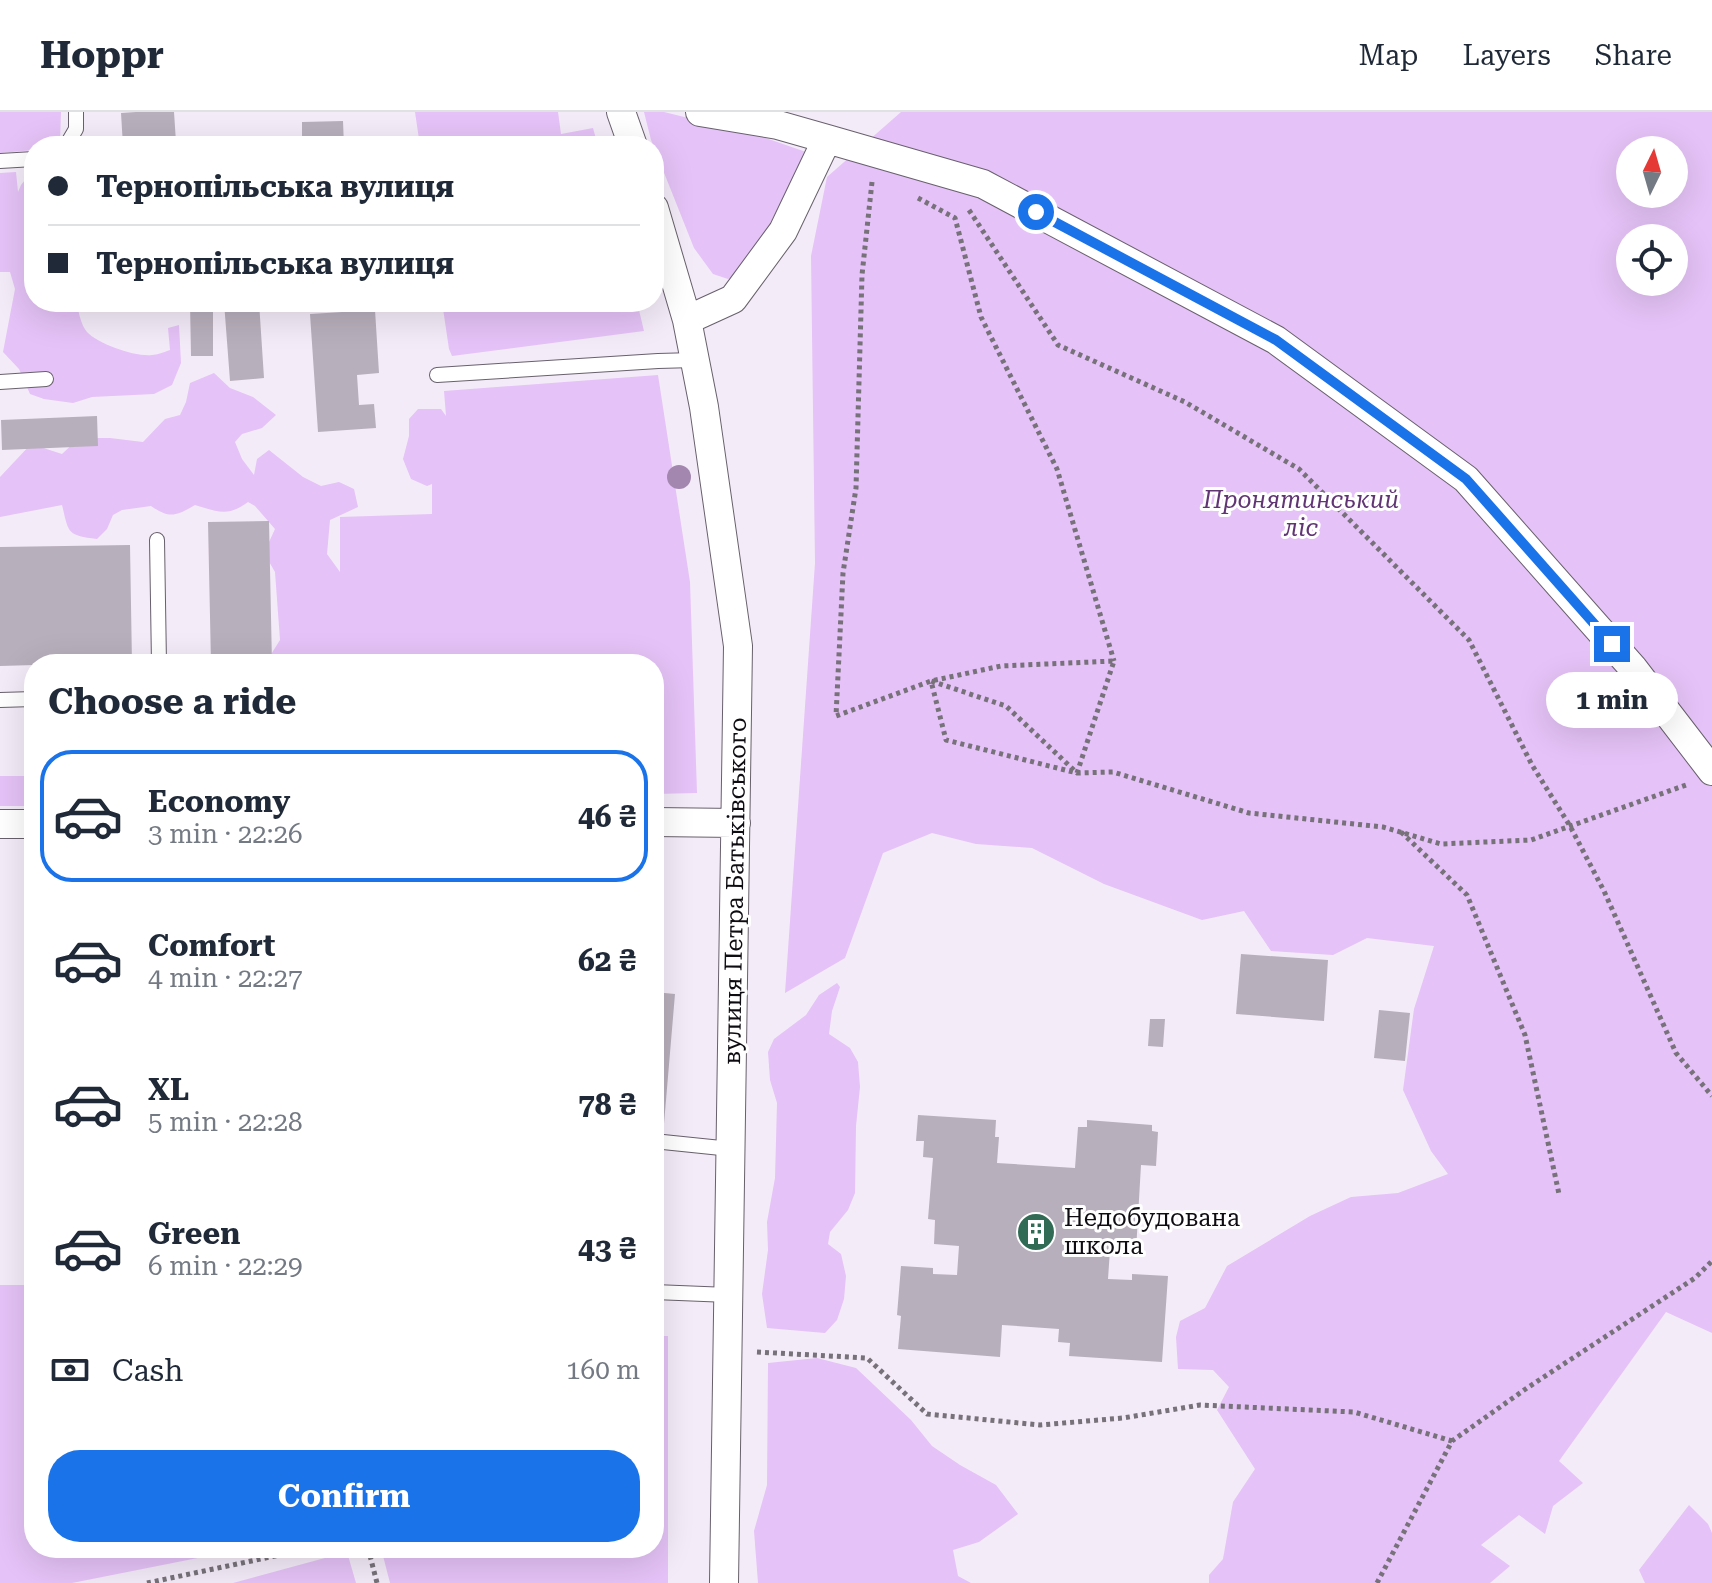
<!DOCTYPE html>
<html lang="en">
<head>
<meta charset="utf-8">
<style>
	body { margin:0; font-family:"Roboto Serif",serif; background:#f6f6f7; color:#1f2937; height:100vh; display:flex; flex-direction:column; font-size:30px; white-space:nowrap }
	* { box-sizing:border-box; margin:0 }
	p { font-size:26px; color:#747a83 }
	.icon { flex:none; width:44px; height:44px; fill:none; stroke:currentColor; stroke-width:2; stroke-linecap:round; stroke-linejoin:round }
	.map { position:relative; flex:1; overflow:hidden }
	.details { position:absolute; left:24px; top:542px; width:640px; height:904px; display:flex; flex-direction:column; background:#fff; border-radius:32px; box-shadow:0 8px 32px #0002 }
	.details>* { flex:none }
	.guide { position:absolute; left:24px; top:24px; width:640px; height:176px; border-radius:32px; box-shadow:0 8px 32px #0002; display:grid; align-content:center; height:176px; padding:0 24px; background:#fff }
	.needle { width:52px; rotate:5deg }
	.controls { position:absolute; left:1616px; top:24px; display:grid; gap:16px }
	.controls a { display:grid; place-items:center; width:72px; height:72px; border-radius:50%; background:#fff; box-shadow:0 8px 32px #0002; font-size:40px }
	.end { position:absolute; width:36px; height:36px; margin:-18px; border:10px solid #1a73e8; background:#fff; box-shadow:0 0 0 4px #fff }
	.from { border-radius:50% }
	.bubble { position:absolute; height:56px; border-radius:28px; background:#fff; box-shadow:0 8px 32px #0002; font-size:26px; font-weight:700; line-height:56px; text-align:center }
	.guide b { display:flex; align-items:center; gap:28px; height:76px; font-size:30px }
	.guide b+b { border-top:2px solid #e0e1e3 }
	.guide i { width:20px; height:20px; background:#1f2937 }
	ul { padding:0; list-style:none }
	li { display:flex; align-items:center; gap:24px; height:132px; margin:0 16px 12px; padding:0 8px; border:4px solid transparent; border-radius:32px }
	li div { flex:1 }
	li b { display:block; font-size:30px }
	li em { font-style:normal; font-weight:700 }
	li.current { border-color:#1a73e8 }
	li>.icon { width:72px; height:72px; stroke-width:1.5 }
	h2 { padding:0 24px; font-size:36px; line-height:96px }
	.pay { display:flex; align-items:center; gap:20px; height:88px; padding:0 24px; font-size:30px }
	.pay p { margin-inline-start:auto }
	.primary-button { display:flex; gap:16px; margin-top:auto; padding:16px 24px }
	.primary-button a { flex:1; height:92px; border-radius:32px; background:#1a73e8; color:#fff; font-size:32px; font-weight:700; line-height:92px; text-align:center }
	header { display:flex; align-items:center; gap:48px; box-sizing:border-box; height:112px; padding:0 40px; background:#fff; border-bottom:2px solid #e0e1e3 }
	header strong { font-size:38px }
	nav { display:flex; gap:44px; margin-inline-start:auto; font-size:28px }
	.map>svg:first-child { display:block }
</style>
</head>
<body>
<header>
<strong>Hoppr</strong>
<nav><a>Map</a><a>Layers</a><a>Share</a></nav>
</header>
<div class="map">
<svg width="1712" height="1471" viewBox="0 0 1712 1471">
	<rect width="100%" height="100%" fill="#f4ebf8"/>
	<!-- green -->
	<path fill="#e5c2f7" fill-rule="evenodd" d="M0 0H61L60 30 63 34H34V38L0 41Z
		M415 0H558L561 22 593 16 598 34H420Z
		M644 0H664L757 23 806 40 751 149 738 163 728 167 713 162 694 136 651 28Z
		M901 0H1712V1221L1666 1200 1559 1349 1583 1371 1553 1394 1545 1422 1519 1403 1481 1433 1510 1454 1490 1471H1209V1463L1223 1447 1233 1390 1255 1357 1217 1298 1229 1275 1213 1258 1178 1257 1176 1225 1180 1209 1205 1196 1227 1154 1310 1104 1351 1085 1398 1081 1448 1062 1431 1039 1403 978 1414 897 1434 834 1367 826 1333 843 1271 839 1244 799 1202 808 1104 772 1032 736 976 732 932 721 883 741 845 846 785 881 815 451 811 144 827 65ZM1630 38H1674V82H1630ZM1630 126H1674V170H1630Z
		M34 57V190H77C78 199 81 213 87 220 98 232 135 245 152 243 157 243 164 240 170 238L168 216 179 213 181 251 172 273 154 282 92 285 73 291 44 287 30 282 19 257 3 240 15 177 10 160H0V61L16 60 18 80 21 73Z
		M442 190H637L644 219 452 244 449 237Z
		M214 261 230 276 253 285 276 303 262 316 242 322 235 330 242 347 254 363 257 347 269 338 303 365 321 374 339 370 354 377 358 395 330 408 327 442 340 460V405L432 402V372L427 374 411 367 403 347 409 324V307L418 297H441L446 304 444 279 658 263 690 470 697 681 654 682V552H265L280 528 275 460 264 441 275 417 255 394 248 390C227 405 219 400 195 393 176 404 170 407 151 394L122 398 113 403 107 417 97 427C67 423 69 422 62 393L0 405V365L31 332 62 342 79 326H110L143 330 165 307 180 303 186 290 190 271Z
		M0 664H34V694H0Z
		M837 871 840 875 832 899 829 922 850 936 858 950 860 975 856 1014 855 1081 848 1098 830 1120 828 1132 841 1142 846 1164 844 1187 837 1208 825 1221 767 1216 762 1182 768 1138 767 1110 775 1066 777 991 770 968 768 940 774 927 806 903 819 883Z
		M0 1173H34V1436H248L72 1471H0Z
		M654 1224H668V1471H390L381 1436H654Z
		M817 1246 856 1256 911 1308 932 1334 960 1353 996 1373 1018 1402 979 1430 953 1438 958 1464 971 1471H758L754 1419 767 1373 768 1251Z
		M1689 1393 1708 1412 1712 1421V1471H1645L1639 1458Z
		M347 1440 356 1471H233Z"/>
	<!-- building -->
	<path fill="#b8afbc" d="M136 0H174L176 30 167 31V34H123L121 1Z
		M343 9 344 34H302V10Z
		M190 190H213V244H191Z
		M224 190H259L264 266 230 269Z
		M375 198 379 261 357 263 359 293 374 292 376 316 318 320 310 202Z
		M97 304 98 334 2 338 1 308Z
		M269 409 272 552H211L208 410Z
		M130 433 132 552H34V553L0 554V435Z
		M1241 842 1328 848 1324 909 1236 902Z
		M654 880 675 882 656 1106H654Z
		M1379 898 1410 901 1405 949 1374 946Z
		M1150 907H1165L1163 935 1148 934Z
		M918 1003 996 1008 995 1025H999L997 1051 1075 1056 1078 1015H1087V1008L1152 1013V1019L1158 1020 1156 1054 1141 1053 1136 1139 1110 1138 1108 1167 1132 1168V1162L1168 1164 1162 1250 1069 1244 1070 1231 1058 1230 1059 1217 1002 1213 1000 1245 898 1237 901 1204 897 1203 901 1154 933 1156V1162L957 1163 959 1134 934 1132 935 1108 928 1107 933 1046 923 1045 924 1029H916Z"/>
	<g fill="none" stroke-linecap="round" stroke-linejoin="round">
		<defs>
			<path id="service" d="M66 34 76 17V0
				M0 49 34 47
				M437 263 658 249 694 248
				M0 270 46 267
				M157 428 159 552
				M0 588 34 587
				M663 1030 731 1037
				M654 1180 729 1183"/>
			<path id="minor" d="M621 0 633 34
				M700 0 778 13 827 27
				M654 96 687 208 704 295 738 534 724 1471
				M687 208 733 187 783 119 827 27 983 72 1276 228 1466 367 1633 556 1712 659
				M654 710 736 711
				M0 712H34"/>
		</defs>
		<!-- service casing -->
		<use href="#service" stroke="#68606c" stroke-width="16"/>
		<!-- minor casing -->
		<use href="#minor" stroke="#68606c" stroke-width="30"/>
		<!-- path -->
		<path stroke="#77717a" stroke-width="5" stroke-dasharray="4 4" stroke-linecap="butt" d="M872 70 862 163 856 376 843 461 836 604 931 569 1001 554 1114 549 1077 661 1006 594 931 569 946 628 1077 661 1113 660 1249 701 1383 715 1441 732 1531 728 1686 673
			M918 86 955 106 981 205 1057 357 1114 549
			M969 98 1058 233 1185 290 1299 357 1469 528 1532 653 1570 714 1604 779 1676 941 1712 984
			M1401 720 1467 783 1525 923 1559 1082
			M757 1240 867 1246 927 1302 1040 1313 1123 1306 1200 1293 1354 1300 1452 1329
			M368 1436 377 1471
			M147 1471 313 1436
			M1377 1471 1452 1329 1527 1276 1695 1166 1712 1149"/>
		<!-- service -->
		<use href="#service" stroke="#fff" stroke-width="14"/>
		<!-- minor -->
		<use href="#minor" stroke="#fff" stroke-width="28"/>
	</g>
	<!-- trees -->
	<circle fill="#a387af" cx="679" cy="365" r="12"/>
	<g fill="none" stroke-linecap="round" stroke-linejoin="round">
		<!-- route -->
		<path stroke="#1a73e8" stroke-width="10" d="M1036 100 1276 228 1466 367 1612 532"/>
	</g>
	<!-- icons -->
	<defs>
		<symbol id="building-disc" viewBox="-11 -11 22 22"><circle r="9.5" fill="#316b55" stroke="#fff"/><path d="M-4-6H4V6H1V3H-1V6H-4ZM-2.5-4.3h1.7v1.8h-1.7ZM.8-4.3h1.7v1.8H.8ZM-2.5-1h1.7V.8h-1.7ZM.8-1h1.7V.8H.8Z" fill="#fff"/></symbol>
	</defs>
	<g fill-rule="evenodd">
		<use href="#building-disc" x="1014" y="1098" width="44" height="44"/>
	</g>
	<g text-anchor="middle" dominant-baseline="central" stroke-width="6" stroke-linejoin="round" paint-order="stroke">
		<!-- park labels -->
		<g font-size="24" font-style="italic" fill="#613574" stroke="#fff">
			<text x="1301" y="388">Пронятинський<tspan x="1301" dy="28">ліс</tspan></text>
		</g>
		<!-- street labels -->
		<g font-size="24" fill="#0f0c11" stroke="#fff">
			<text transform="translate(735 779) rotate(-89)">вулиця Петра Батьківського</text>
		</g>
		<!-- poi labels -->
		<g font-size="24" fill="#0f0c11" stroke="#fff" text-anchor="start">
			<text x="1064" y="1106">Недобудована<tspan x="1064" dy="28">школа</tspan></text>
		</g>
	</g>
</svg>
<div class="controls">
<a><svg class="needle" viewBox="-14 -14 28 28"><path d="M0-13l5 13h-10z" fill="#e53935"/><path d="M0 13l5-13h-10z" fill="#747a83"/></svg></a>
<a><svg class="icon" aria-label="locate" viewBox="0 0 24 24"><circle cx="12" cy="12" r="6"/><path d="M12 2v4M12 18v4M2 12h4M18 12h4"/></svg></a>
</div>
<i class="end from" style="left:1036px;top:100px"></i>
<i class="end" style="left:1612px;top:532px"></i>
<div class="bubble" style="left:1546px;top:560px;width:132px">1 min</div>
<div class="guide">
<b><i class="from"></i>Тернопільська вулиця</b>
<b><i></i>Тернопільська вулиця</b>
</div>
<section class="details">
<h2>Choose a ride</h2>
<ul>
<li class="current"><svg class="icon" aria-label="car" viewBox="0 0 24 24"><path d="M5 17H2v-5l4-1 3-4h7l3 4 3 1v5h-3M9 17h6M6 11h13"/><circle cx="7" cy="17" r="2"/><circle cx="17" cy="17" r="2"/></svg><div><b>Economy</b><p>3 min · 22:26</p></div><em>46 ₴</em></li>
<li><svg class="icon" aria-label="car" viewBox="0 0 24 24"><path d="M5 17H2v-5l4-1 3-4h7l3 4 3 1v5h-3M9 17h6M6 11h13"/><circle cx="7" cy="17" r="2"/><circle cx="17" cy="17" r="2"/></svg><div><b>Comfort</b><p>4 min · 22:27</p></div><em>62 ₴</em></li>
<li><svg class="icon" aria-label="car" viewBox="0 0 24 24"><path d="M5 17H2v-5l4-1 3-4h7l3 4 3 1v5h-3M9 17h6M6 11h13"/><circle cx="7" cy="17" r="2"/><circle cx="17" cy="17" r="2"/></svg><div><b>XL</b><p>5 min · 22:28</p></div><em>78 ₴</em></li>
<li><svg class="icon" aria-label="car" viewBox="0 0 24 24"><path d="M5 17H2v-5l4-1 3-4h7l3 4 3 1v5h-3M9 17h6M6 11h13"/><circle cx="7" cy="17" r="2"/><circle cx="17" cy="17" r="2"/></svg><div><b>Green</b><p>6 min · 22:29</p></div><em>43 ₴</em></li>
</ul>
<div class="pay"><svg class="icon" aria-label="cash" viewBox="0 0 24 24"><path d="M3 7h18v10H3z"/><circle cx="12" cy="12" r="2"/></svg>Cash<p>160 m</p></div>
<div class="primary-button"><a>Confirm</a></div>
</section>
</div>
</body>
</html>
